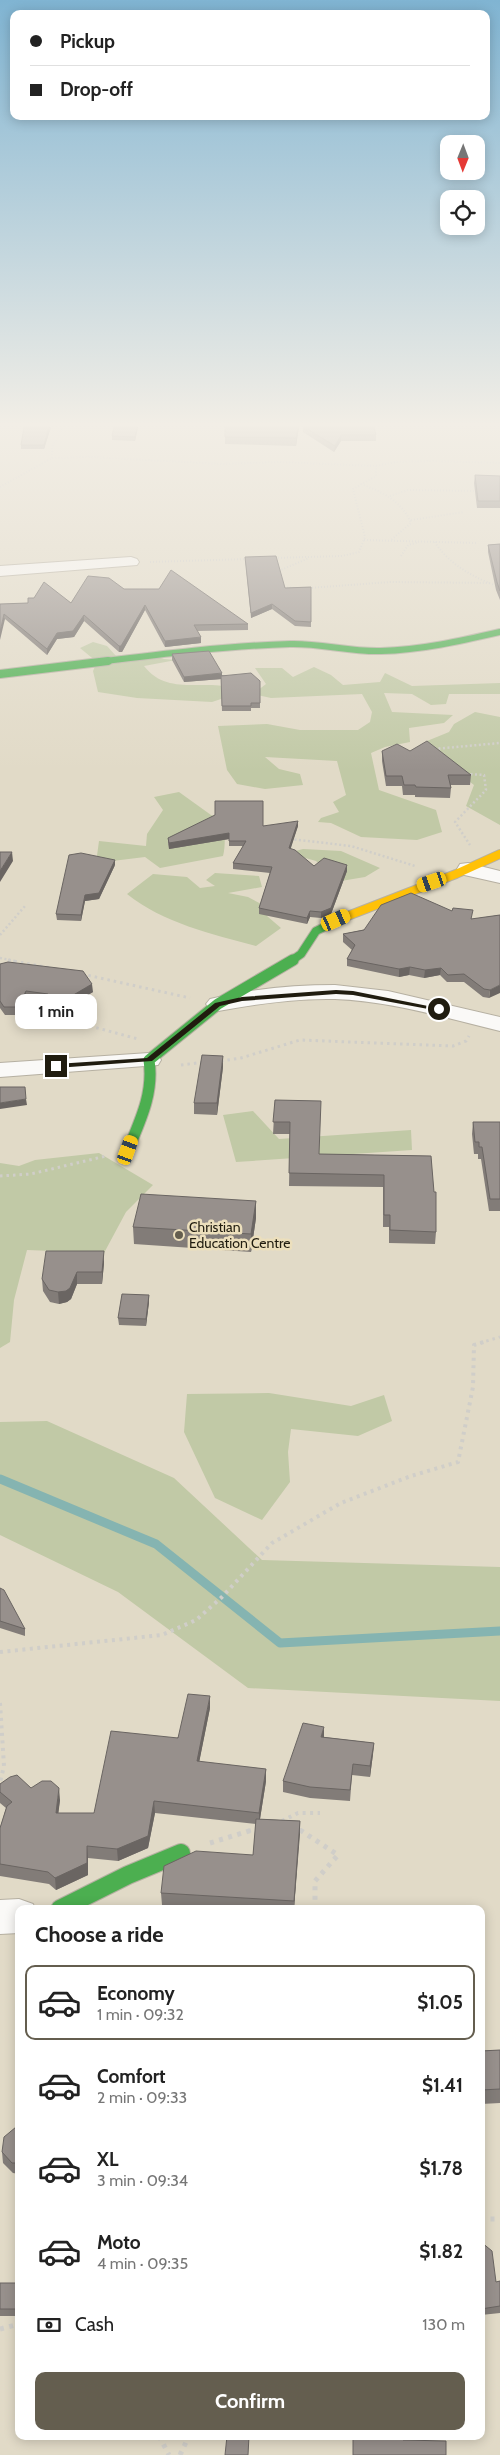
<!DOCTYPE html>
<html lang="en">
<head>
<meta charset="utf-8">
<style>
	body { margin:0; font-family:Cabin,sans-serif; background:#f2f2f2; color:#222; height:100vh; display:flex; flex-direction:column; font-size:19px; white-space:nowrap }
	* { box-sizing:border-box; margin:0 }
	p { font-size:16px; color:#767676 }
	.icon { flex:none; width:28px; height:28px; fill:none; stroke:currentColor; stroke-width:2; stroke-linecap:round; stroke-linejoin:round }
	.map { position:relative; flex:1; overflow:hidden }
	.details { position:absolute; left:15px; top:1905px; width:470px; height:535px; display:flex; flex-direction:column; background:#fff; border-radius:10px; box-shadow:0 2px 12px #0003 }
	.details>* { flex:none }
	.top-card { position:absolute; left:10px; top:10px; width:480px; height:110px; border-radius:10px; box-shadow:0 2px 12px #0003; display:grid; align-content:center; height:110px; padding:0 20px; background:#fff }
	.needle { width:32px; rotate:181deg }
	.fabs { position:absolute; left:440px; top:135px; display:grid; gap:10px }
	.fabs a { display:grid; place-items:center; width:45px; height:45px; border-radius:10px; background:#fff; box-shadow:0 2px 12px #0003; font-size:25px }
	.end { position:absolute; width:22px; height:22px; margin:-11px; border:6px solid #201c0f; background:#fff; box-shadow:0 0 0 2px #fff }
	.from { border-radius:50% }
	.bubble { position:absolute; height:35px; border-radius:10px; background:#fff; box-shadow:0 2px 12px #0003; font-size:16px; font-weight:700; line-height:35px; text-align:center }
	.car { position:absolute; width:15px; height:30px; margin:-15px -8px; border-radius:6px; box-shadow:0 0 4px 1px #0007; background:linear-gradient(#f5c518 24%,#345 0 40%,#f5c518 0 76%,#345 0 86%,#f5c518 0) }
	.top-card b { display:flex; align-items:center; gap:18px; height:48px; font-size:19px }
	.top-card b+b { border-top:1px solid #e0e0e0 }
	.top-card i { width:12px; height:12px; background:#222 }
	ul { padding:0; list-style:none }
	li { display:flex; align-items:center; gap:15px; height:75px; margin:0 10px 8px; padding:0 10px; border:2px solid transparent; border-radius:10px }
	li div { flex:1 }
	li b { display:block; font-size:19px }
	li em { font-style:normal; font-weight:700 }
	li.on { border-color:#645e4f }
	li>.icon { width:45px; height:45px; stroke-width:1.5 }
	h2 { padding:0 20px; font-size:22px; line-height:60px }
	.pay { display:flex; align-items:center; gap:12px; height:55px; padding:0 20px; font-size:19px }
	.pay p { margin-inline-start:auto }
	.button { display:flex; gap:10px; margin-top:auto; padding:10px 20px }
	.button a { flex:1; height:58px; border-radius:10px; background:#645e4f; color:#fff; font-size:20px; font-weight:700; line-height:58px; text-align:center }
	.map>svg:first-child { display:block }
</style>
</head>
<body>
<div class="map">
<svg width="500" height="2455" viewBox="0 0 500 2455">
	<rect width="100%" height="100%" fill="#e1dac7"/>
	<!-- green -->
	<path fill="#c1c9a6" d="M93 642 107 646 116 656 148 654 164 659 176 660 144 666C167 696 202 679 233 688L224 698 212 702 137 698 98 692 93 671 97 662 80 648Z
		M314 667 331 675 343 685 380 682 385 673 412 686 500 683V694H449L446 704 431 705 412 694 384 693 392 712 453 715 444 723 409 728 410 742 385 747 371 753 379 790 436 810 442 832 417 840 361 837 331 823 318 822 321 818 339 812 333 802 346 795 337 761 265 757 279 769 300 774 303 785 265 789 237 784 227 770 218 726 267 724 300 730H358L370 722 372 712 362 694 271 698 253 694 266 684 255 668H282L293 677Z
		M475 712 500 717V825L466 806 474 785C456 773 444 755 427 741L449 732 454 724Z
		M179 792 211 815 225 820C224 833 226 844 223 856L160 868 145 857 96 863 99 841 146 846 147 834 163 810 154 797Z
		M303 849 341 851 380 868 365 877 323 884 325 869 316 861 288 853Z
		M215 873 259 876 262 887 228 893 248 897 265 906 297 893 267 916 281 928 256 946C212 934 163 923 127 894L153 874 187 877 200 888 215 886 206 880Z
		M253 1111 279 1139 411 1130 412 1150 236 1162 223 1115Z
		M99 1153 153 1185 126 1212 104 1253 27 1250 14 1300 10 1342 0 1348V1163L19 1166 35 1160Z
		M269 1393 351 1406 384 1395 392 1421 358 1436 291 1429 288 1452 290 1482 262 1520 215 1498 184 1432 187 1394Z
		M47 1421 174 1478 262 1560 500 1567V1701L248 1688 118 1592 0 1535V1422Z"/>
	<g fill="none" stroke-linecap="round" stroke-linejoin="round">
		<!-- stream -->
		<path stroke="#85b4b1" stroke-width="9" d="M0 1479 156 1544 280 1643 500 1631"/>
		<defs>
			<path id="street" d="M131 557 137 559 139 562 137 565 0 576V566Z
				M468 863 500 871V883L460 874 457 869 460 864Z
				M335 985 388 991 500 1017V1031C446 1018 391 1001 335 999 296 998 257 1004 218 1011L210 1009 206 1004 210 999C250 989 293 985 335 985Z
				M149 1053 158 1055 161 1060 158 1065 0 1077V1063Z
				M19 1899 33 1904 35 1909H19V1933L0 1934V1900Z"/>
			<path id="fast-far3" d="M98 662C162 654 226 646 290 644 320 643 350 652 381 651 421 650 461 641 500 632"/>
			<path id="fast-far2" d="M0 674 108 661
				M291 961 301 954 316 931 345 917"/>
			<path id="fast-far1" d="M128 1150C140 1121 154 1093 149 1060L218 1004 293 960"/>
			<path id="fast" d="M60 1909 128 1875 181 1853"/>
			<path id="slow" d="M345 917 456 874 500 854"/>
		</defs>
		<!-- street casing -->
		<use href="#street" stroke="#b6b0a2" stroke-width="2"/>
		<!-- fast-far3 casing -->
		<use href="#fast-far3" stroke="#b6b0a2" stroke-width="8"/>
		<!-- fast-far2 casing -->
		<use href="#fast-far2" stroke="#b6b0a2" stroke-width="10"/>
		<!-- fast-far1 casing -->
		<use href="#fast-far1" stroke="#b6b0a2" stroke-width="13"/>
		<!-- fast casing -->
		<use href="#fast" stroke="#b6b0a2" stroke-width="20"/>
		<!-- slow casing -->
		<use href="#slow" stroke="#b6b0a2" stroke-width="10"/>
		<!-- path-far4 -->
		<path stroke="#d0cec9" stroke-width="2" stroke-dasharray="1 2" stroke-linecap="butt" d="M52 458V447L63 427
			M361 484C382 492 402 501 411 523L391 540
			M0 487 52 458 90 457 222 464 280 462 376 466 396 462 430 461 500 463
			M390 496 408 490 478 491
			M411 520 464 512
			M364 540 476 543
			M435 542C448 564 476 579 500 587
			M401 556 408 545 419 542
			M272 558 342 556 359 552 365 537 353 489 376 476V466
			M150 562 248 559
			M276 572 309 558
			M281 587 297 588
			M309 588 390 582 490 583"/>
		<!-- path-far3 -->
		<path stroke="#d0cec9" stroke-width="2.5" stroke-dasharray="2 2.5" stroke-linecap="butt" d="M434 749 500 743
			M466 774 484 775 486 790 455 822 470 845
			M290 839 351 846 415 866
			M0 935 25 906
			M0 958 15 961"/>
		<!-- path-far2 -->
		<path stroke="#d0cec9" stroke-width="3" stroke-dasharray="2.5 4" stroke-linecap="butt" d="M8 960 51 968
			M82 974 190 998
			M90 1026 138 1039
			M221 1061 241 1058 300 1040 453 1046 466 1041 469 1036
			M181 1065 205 1062
			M0 1176 31 1174 106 1156
			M480 1343 500 1337"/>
		<!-- path-far1 -->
		<path stroke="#d0cec9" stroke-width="4" stroke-dasharray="3 4.5" stroke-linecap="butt" d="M0 1652 162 1635 196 1620 222 1597 272 1543 341 1503 411 1476 458 1462 473 1387 474 1345 484 1342
			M0 1703 4 1766 0 1782
			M282 1821 298 1813H320
			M298 1829 302 1831
			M248 1831 259 1828"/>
		<!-- path -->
		<path stroke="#d0cec9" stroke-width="5" stroke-dasharray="4 5.5" stroke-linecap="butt" d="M300 1830 338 1855 315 1881V1909
			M210 1843 252 1830
			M481 2219H500
			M0 2329 19 2324
			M159 2436 169 2455
			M180 2455 189 2436"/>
		<!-- street -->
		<use href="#street" fill="#faf9f7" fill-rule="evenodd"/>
		<!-- fast-far3 -->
		<use href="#fast-far3" stroke="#4caf50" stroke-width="6"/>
		<!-- fast-far2 -->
		<use href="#fast-far2" stroke="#4caf50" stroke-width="8"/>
		<!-- fast-far1 -->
		<use href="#fast-far1" stroke="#4caf50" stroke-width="11"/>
		<!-- fast -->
		<use href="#fast" stroke="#4caf50" stroke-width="18"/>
		<!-- slow -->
		<use href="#slow" stroke="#ffc107" stroke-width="8"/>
	</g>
	<!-- wall -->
	<path fill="#827c78" d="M24 427H51L44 449H21V445Z
		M114 427H138L135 441 112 440V436Z
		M225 427H299L296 446 225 444Z
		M303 427H374L376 435V441H341L334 452 303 432Z
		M475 475 500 476V508H477L474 483Z
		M500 544V600L496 590 488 552V545Z
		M245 557 285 588 311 587V627L295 626 272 609 251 618Z
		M124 589 248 624V630L197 631 201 643 165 647 145 610 122 652H119L84 621 74 637 57 639 47 655 5 619 0 604 71 603Z
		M172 654 222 675 260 681V708H251V711H222L221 679 184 682 172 660Z
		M382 751H410L471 775 470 785H450L451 788 450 798 415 797V795H403L402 786H386L382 761Z
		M263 826H298L290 849 314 866 347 865V871L331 914 321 918 310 917 307 924 259 914V908L270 873 233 869V863L243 846H229V839L169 849 168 844V838Z
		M115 865 99 899 85 901 81 921 57 920 56 914Z
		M452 911 472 919 500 915 489 998 483 997 464 982H447L440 975 424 978 409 975 399 977 347 966V959L352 950 343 942V934Z
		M0 964 93 992 65 1008 60 1009 54 1008 49 1001 26 998 19 1015H5L0 1008Z
		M223 1067 217 1115 194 1114V1103Z
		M275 1100 319 1154 431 1156 436 1232 435 1244 389 1243V1227H383V1187L289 1186 290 1134H273Z
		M473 1122H500V1211H489L481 1159H478V1154H474L472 1134Z
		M256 1201V1218L251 1252 134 1244 133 1227Z
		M104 1263 102 1284H77L71 1299 67 1302 59 1304 50 1302 43 1291 42 1279Z
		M149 1295V1302L146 1326 119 1325 118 1318Z
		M0 1588 25 1629V1636L0 1628Z
		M210 1708 199 1762 266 1769V1781L260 1819 300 1821 294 1909H220L162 1905 161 1893 253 1855 256 1824 155 1813 148 1848 118 1861 88 1858V1875L56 1890 49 1884 0 1876V1828L6 1808 0 1803V1784L31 1788 60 1800 58 1813H94Z
		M324 1737 374 1743 373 1754 370 1777 352 1775 350 1801 310 1798 283 1792V1781Z
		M500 2050V2103L481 2104V2051Z
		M19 2127V2174L13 2173 3 2163 2 2152Z
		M481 2242 496 2282 500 2281V2313L481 2315Z
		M0 2283H19V2316H0Z"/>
	<!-- shaded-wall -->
	<path fill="#6a6562" d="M49 427H51L44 449V445Z
		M137 427H138L135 441V437Z
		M298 427H299L296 446V438Z
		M341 435V441L334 452 335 446Z
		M272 604V609L251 618V613Z
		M145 605V610L122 652H119V646Z
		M4 614 5 619 0 640V632Z
		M84 615V621L74 637 57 639 47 655V649L57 633Z
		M201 637V643L165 647V641Z
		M222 673V679L184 682V677Z
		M298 821V826L289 854V848Z
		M229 833V839L169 849V843Z
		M12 852 13 861 0 882V871Z
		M115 860V865L99 899 85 901 81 921V915L85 895Z
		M347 865V871L331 914 321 918V912Z
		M310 911V917L307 924V918Z
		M410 967 409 975 399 977V969Z
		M441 968 440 975 424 978 425 970Z
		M92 984 93 992 65 1008 60 1009 59 1001Z
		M500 985V993L489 998 490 990Z
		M26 991V998L19 1015 18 1007Z
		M223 1056V1067L217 1115V1103Z
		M26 1099 27 1105 0 1109V1103Z
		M256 1201V1218L251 1252V1234Z
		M104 1251V1263L102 1284V1272Z
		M77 1272V1284L71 1299 67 1302 59 1304 58 1292Z
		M149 1295V1302L146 1326V1319Z
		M210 1696V1708L197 1773V1761Z
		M324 1727V1738L321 1737Z
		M374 1743 373 1754 370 1777V1766Z
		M266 1769V1781L259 1825V1813Z
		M59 1788 60 1800 57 1825 56 1813Z
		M154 1801 155 1813 148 1848 118 1861 117 1849Z
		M300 1821V1834L294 1909V1901Z
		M87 1846 88 1858V1875L56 1890 55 1878Z"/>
	<!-- building -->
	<path fill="#97908c" stroke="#6a6562" d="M24 427H49L44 445H21Z
		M114 427H137L135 437 112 436Z
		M225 427H298L296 438 225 437Z
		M304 427H374L376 435H341L335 446Z
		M475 475 500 476V501H478Z
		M500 544V591L497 582 488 545Z
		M276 556 285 588 311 587V622L295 621 272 604 251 613 245 557Z
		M171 570 248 624 194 625 201 637 165 641 145 605 121 646H119L84 615 73 631 57 633 47 649 4 614 0 632V604L28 603V598H34L44 582 71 603 88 576 109 578 124 589H159Z
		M209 651 222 673 184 677 172 654Z
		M251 673 260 681V703H251V706H222L221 676Z
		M427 741 471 775H448L451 788 416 787 415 785H404L402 776H386L382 751 397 744 410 751Z
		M215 801H263V826L298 821 289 848 295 850 314 866 324 858 347 865 331 908 321 912 310 911 307 918 259 908 272 867 233 863 246 841H229V833L169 843 168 838 215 815Z
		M0 852H12L0 871Z
		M81 853 115 860 99 893 85 895 81 915 56 914 69 855Z
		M411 893 452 911 453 908 473 910 471 919 500 915V985L490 990 484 989 464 974 448 975 441 968 425 970 410 967 399 969 347 959 355 945 343 934 364 930 381 905Z
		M8 962 83 971 92 984 65 1000 59 1001 53 1000 48 994 26 991 18 1007H4L0 1001V964Z
		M202 1055 223 1056 217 1103H194Z
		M0 1087H25L26 1099 0 1103Z
		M275 1100 321 1101 319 1154 431 1156 434 1192H436V1232L390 1230V1215H384V1175L289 1173 290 1122H273Z
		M473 1122H500V1199H490L482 1147H479V1142H475Z
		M141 1194 256 1201 251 1234 133 1227Z
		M46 1251H104L102 1272H77L70 1288 66 1291 58 1292 49 1290 42 1279Z
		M122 1294 149 1295 146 1319 118 1318Z
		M0 1588 4 1590 25 1629 0 1621Z
		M188 1694 210 1696 197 1761 266 1769 259 1813 154 1801 148 1836 117 1849 87 1846V1863L55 1878 48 1872 0 1864V1828L7 1806 12 1802 0 1792V1784L10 1777 17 1775 31 1788 42 1781H51L59 1788 56 1813H94L111 1731 178 1738Z
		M303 1723 324 1727 321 1737 374 1743 370 1766 353 1764 350 1790 310 1787 283 1781Z
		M256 1819 300 1821 294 1901 161 1893 164 1866 196 1851 253 1855Z
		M500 2050V2089L481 2090V2051Z
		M16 2127H19V2163H12L2 2152 4 2137Z
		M481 2242 492 2251 496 2282 500 2281V2306L481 2309Z
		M0 2283H19V2309H0Z
		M227 2436H249L248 2455H225Z
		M369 2436H402L403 2440 446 2441V2455H353V2439H369Z"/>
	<!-- sky -->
	<linearGradient id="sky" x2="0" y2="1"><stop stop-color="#80b4d2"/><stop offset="0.55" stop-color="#f2eee6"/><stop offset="1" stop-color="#f2eee6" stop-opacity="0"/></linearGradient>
	<rect width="500" height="771" fill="url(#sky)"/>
	<!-- route -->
	<path fill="#201c0f" d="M336 990 353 991 443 1009 439 1011 353 995 336 994 242 1001 220 1006 152 1061 56 1068 52 1066 56 1064 147 1058 215 1003 242 997Z"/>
	<!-- markers -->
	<circle fill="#645e4f" stroke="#ecdfbc" stroke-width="2" cx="179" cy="1235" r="5"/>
	<g text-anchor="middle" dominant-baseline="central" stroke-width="5" stroke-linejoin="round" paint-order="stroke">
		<!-- poi labels -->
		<g font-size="14" fill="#201c0f" stroke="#ecdfbc" text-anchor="start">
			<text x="189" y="1227">Christian<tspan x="189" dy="16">Education Centre</tspan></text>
		</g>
	</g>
</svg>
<div class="fabs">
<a><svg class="needle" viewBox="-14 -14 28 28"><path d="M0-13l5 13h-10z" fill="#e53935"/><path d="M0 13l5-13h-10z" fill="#767676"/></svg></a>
<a><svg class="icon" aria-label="locate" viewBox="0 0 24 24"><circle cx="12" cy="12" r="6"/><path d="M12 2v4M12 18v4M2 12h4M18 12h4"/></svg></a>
</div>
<i class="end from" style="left:439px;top:1009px"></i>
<i class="end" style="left:56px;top:1066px"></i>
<div class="bubble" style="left:15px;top:994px;width:82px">1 min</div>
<i class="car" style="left:432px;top:882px;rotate:251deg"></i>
<i class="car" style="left:336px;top:920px;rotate:66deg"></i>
<i class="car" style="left:128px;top:1150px;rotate:20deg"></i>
<div class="top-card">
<b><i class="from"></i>Pickup</b>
<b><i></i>Drop-off</b>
</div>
<section class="details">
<h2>Choose a ride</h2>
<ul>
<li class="on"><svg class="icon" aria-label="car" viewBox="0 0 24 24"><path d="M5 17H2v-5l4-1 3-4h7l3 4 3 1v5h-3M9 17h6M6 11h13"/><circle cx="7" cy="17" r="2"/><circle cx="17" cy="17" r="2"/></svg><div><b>Economy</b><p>1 min · 09:32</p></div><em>$1.05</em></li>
<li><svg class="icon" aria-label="car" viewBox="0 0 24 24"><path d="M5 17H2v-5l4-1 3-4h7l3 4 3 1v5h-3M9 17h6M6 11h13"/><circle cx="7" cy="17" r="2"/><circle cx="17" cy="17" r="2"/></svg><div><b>Comfort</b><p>2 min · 09:33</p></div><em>$1.41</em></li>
<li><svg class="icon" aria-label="car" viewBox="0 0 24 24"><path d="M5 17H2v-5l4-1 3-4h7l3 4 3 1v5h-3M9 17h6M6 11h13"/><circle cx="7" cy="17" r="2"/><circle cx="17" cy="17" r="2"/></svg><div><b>XL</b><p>3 min · 09:34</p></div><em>$1.78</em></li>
<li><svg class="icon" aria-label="car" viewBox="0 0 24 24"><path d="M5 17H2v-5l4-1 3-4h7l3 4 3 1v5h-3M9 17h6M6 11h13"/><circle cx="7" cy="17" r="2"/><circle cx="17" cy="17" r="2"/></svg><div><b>Moto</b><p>4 min · 09:35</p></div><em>$1.82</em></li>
</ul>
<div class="pay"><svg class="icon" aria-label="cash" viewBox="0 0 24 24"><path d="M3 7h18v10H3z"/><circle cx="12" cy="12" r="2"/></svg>Cash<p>130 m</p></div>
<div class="button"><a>Confirm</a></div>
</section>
</div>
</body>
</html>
